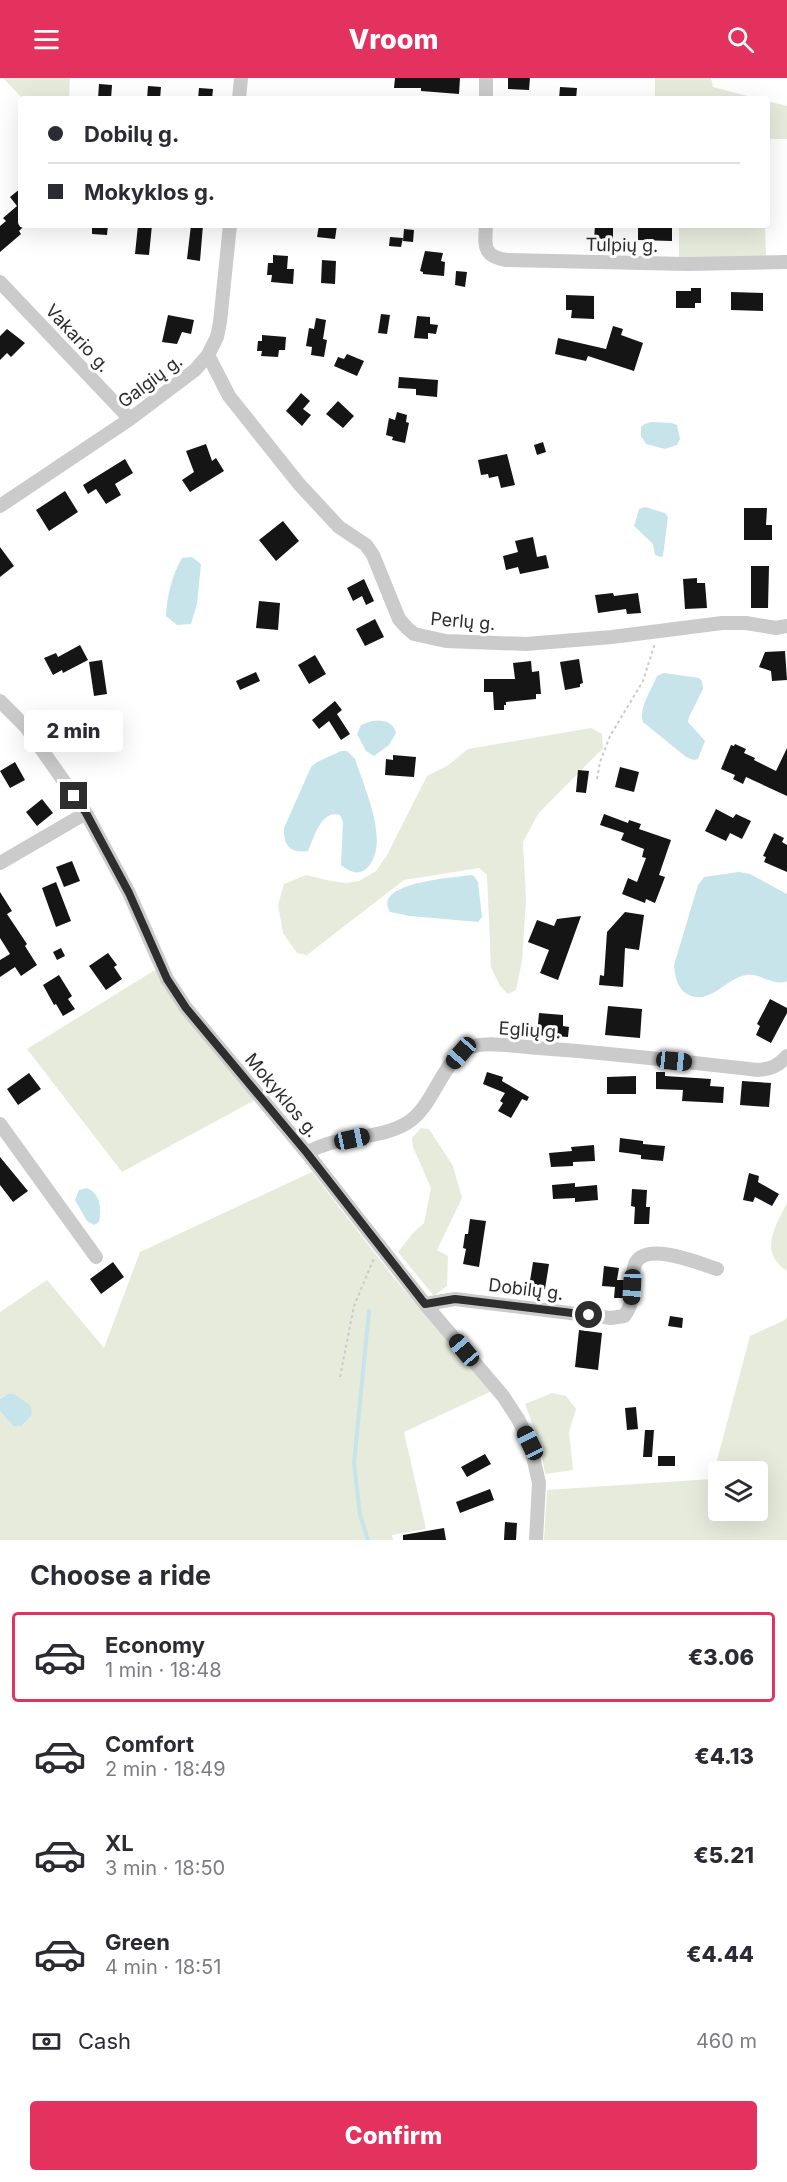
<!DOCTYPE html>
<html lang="en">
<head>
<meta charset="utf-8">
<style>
	body { margin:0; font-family:Inter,sans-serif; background:#f7f7f7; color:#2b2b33; height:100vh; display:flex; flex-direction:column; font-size:22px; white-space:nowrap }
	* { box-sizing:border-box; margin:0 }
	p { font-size:20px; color:#7c7c81 }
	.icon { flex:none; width:33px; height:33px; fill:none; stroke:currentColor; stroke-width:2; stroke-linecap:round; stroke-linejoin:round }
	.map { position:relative; height:1462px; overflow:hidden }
	.drawer { display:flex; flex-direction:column; background:#fff; flex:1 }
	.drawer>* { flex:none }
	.guide { position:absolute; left:18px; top:18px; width:752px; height:132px; border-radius:6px; box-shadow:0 6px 24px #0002; display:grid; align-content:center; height:132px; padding:0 30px; background:#fff }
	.fabs { position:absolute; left:708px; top:1383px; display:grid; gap:12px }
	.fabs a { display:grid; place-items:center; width:60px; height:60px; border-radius:6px; background:#fff; box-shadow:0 6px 24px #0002; font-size:30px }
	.end { position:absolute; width:27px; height:27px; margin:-14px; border:8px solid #2e2e2e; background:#fff; box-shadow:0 0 0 3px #fff }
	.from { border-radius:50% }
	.bubble { position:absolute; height:42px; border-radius:6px; background:#fff; box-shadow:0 6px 24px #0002; font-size:20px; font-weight:800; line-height:42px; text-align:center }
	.car { position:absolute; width:18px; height:36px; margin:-18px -9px; border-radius:8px; box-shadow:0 0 4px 2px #0007; background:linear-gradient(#222 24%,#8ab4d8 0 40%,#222 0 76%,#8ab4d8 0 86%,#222 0) }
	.guide b { display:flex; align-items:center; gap:21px; height:57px; font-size:22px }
	.guide b+b { border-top:2px solid #e1e1e2 }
	.guide i { width:15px; height:15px; background:#2b2b33 }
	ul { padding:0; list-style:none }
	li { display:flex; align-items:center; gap:18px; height:90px; margin:0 12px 9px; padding:0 18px; border:3px solid transparent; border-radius:6px }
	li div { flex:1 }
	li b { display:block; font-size:22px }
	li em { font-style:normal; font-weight:800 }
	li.current { border-color:#e3325e }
	li>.icon { width:54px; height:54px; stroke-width:1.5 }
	h2 { padding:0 30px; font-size:27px; line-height:72px }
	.pay { display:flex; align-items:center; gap:15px; height:66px; padding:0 30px; font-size:22px }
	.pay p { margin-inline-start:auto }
	.cta { display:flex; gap:12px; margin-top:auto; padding:12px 30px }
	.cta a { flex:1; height:69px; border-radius:6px; background:#e3325e; color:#fff; font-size:24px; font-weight:800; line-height:69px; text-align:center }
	header { display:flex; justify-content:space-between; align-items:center; height:78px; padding:0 30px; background:#e3325e; color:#fff; font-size:27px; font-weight:800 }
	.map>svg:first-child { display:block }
</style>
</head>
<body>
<header><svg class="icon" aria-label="menu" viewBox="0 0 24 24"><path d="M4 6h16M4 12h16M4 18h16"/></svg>Vroom<svg class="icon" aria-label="search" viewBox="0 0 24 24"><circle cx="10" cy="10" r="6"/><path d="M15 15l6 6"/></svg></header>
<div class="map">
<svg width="787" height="1462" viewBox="0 0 787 1462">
	<rect width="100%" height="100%" fill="#fff"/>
	<!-- green -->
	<path fill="#e7ebdc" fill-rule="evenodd" d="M3 0H70L69 21H23Z
		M655 0H711L713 9 759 21H655Z
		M767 23 787 28V61H767Z
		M679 147H765L766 179H679Z
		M591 650 602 656 603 670 538 736 523 764 526 822 522 883 516 912 508 916 500 908 491 889 487 797 479 790 404 802 307 877 297 875 283 855 278 827 284 806 306 797 331 803 346 805 359 803 376 793 387 777 427 698 447 688 468 671Z
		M155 892 173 922 255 1022 122 1094 27 971Z
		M421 1050 429 1051 453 1088 462 1120 437 1172 448 1178 447 1208 434 1218 398 1174 412 1156 424 1145 431 1110 413 1069 412 1060Z
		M312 1094 394 1200 492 1313 404 1354 426 1451 392 1457 393 1462H0V1333L13 1348H22L32 1337 4 1318 0 1321V1234L47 1202 104 1270 140 1174Z
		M787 1125V1193C758 1174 775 1149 787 1125Z
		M787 1239V1462H544L547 1412 712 1401 750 1258 785 1242ZM718 1394H758V1432H718Z
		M552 1315 566 1318 576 1331 569 1354 573 1392 545 1396 540 1366 525 1326Z"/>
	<!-- water -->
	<path fill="#c8e4eb" d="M651 344 672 345 677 347 680 361 677 367 665 371 646 366 641 358V349L645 346Z
		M645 429 665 435 668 439 663 478 661 479 655 477 653 466 634 448 639 431Z
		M192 479 201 486 197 526 191 546 177 547 166 538C167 518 172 497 182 480Z
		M664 595 699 600 702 603 703 611 689 639 688 644 705 663 698 681 694 682 686 679 643 644C638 630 652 611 657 598Z
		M372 643C384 642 393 643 396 655L389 667 374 678 366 673 357 656 361 647Z
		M341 673H347L355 681C364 709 392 768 366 791 358 798 348 793 341 787L343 744 340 737C321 731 314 760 308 773 290 776 283 767 284 750L311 689 317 684Z
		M739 794 750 796 787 816V903C773 909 761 895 747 897 726 899 710 929 687 916 677 910 675 898 674 887L698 807 704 799Z
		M471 797 474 798 478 804 482 839 478 844 410 838 390 834C372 804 454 800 471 797Z
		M87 1110C100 1115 102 1131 99 1144L94 1147 87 1143 75 1122 79 1112Z
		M8 1316H14L31 1328 32 1337 22 1348H13L0 1333V1321Z"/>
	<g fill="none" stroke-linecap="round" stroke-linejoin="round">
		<!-- stream -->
		<path stroke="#c8e4eb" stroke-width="4" d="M368 1462 360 1437 354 1385 369 1233"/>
	</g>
	<!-- building -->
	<path fill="#151515" d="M395 0H460L459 16 421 13V10H394Z
		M508 0H530L529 12 508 11Z
		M99 6 112 7 111 21H98Z
		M148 8 161 9 160 21H147Z
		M560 9 577 10 576 21H559Z
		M199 10 213 11 212 21H198Z
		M21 110V147L24 148 19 153 21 156 0 174V148L6 143 3 140 17 128 10 119Z
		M92 147H108L107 157 92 156Z
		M138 147H152L149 177 135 176Z
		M191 147H203L200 183 187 181Z
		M319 147H337L335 161 317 159Z
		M595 147H613V162H594Z
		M638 147 672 148V163L638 162Z
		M404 151 414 152 413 164 403 163Z
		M390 159 403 160 401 169 389 168Z
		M425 173 443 175 441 183 445 184 444 198 423 196V194L420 193Z
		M273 177 288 178 287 191H294L293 206 271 204 272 197H267L268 185H273Z
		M322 182 336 183 335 206 321 205Z
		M456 193 467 194 465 209 455 207Z
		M691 210H701V225H695V230H676V213H691Z
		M731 214 763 215V233L731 232Z
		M566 217 594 218V241L571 240 572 232H566Z
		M381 236 390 237 387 256 378 255Z
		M168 237 194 242 191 256 182 254 177 266 162 264Z
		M417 238 430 239V246L438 247 436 256 428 255V261L414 260Z
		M316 240 326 242 323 261 327 262 324 279 311 277 312 269 306 268 309 250 314 251Z
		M613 248 623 251 621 257 643 265 634 293 588 278 586 283 555 276 558 260 606 271Z
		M7 251 25 265 11 279 7 275 0 282V258Z
		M262 257 286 259 285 272H279L278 279 261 278 262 273H257L258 263H262Z
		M347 276 364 283 357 298 334 288 338 279 344 281Z
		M399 299 438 302 437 319 416 317V311L398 310Z
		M301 315 310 323 303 331 311 337 302 348 286 333Z
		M338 323 354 338 343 350 326 336Z
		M397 334 407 337 406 344 409 345 405 365 392 362 393 359 386 357 389 340 395 342Z
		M543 364 546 374 537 377 534 367Z
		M206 366 212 383 216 380 224 393 190 414 182 402 194 394 186 373Z
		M507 376 515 407 501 410 498 398 489 400 488 396 481 397 478 382Z
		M125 381 133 395 115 406 121 417 106 426 96 411 88 416 83 407Z
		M65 413 78 434 49 453 36 432Z
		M744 430H767L766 447H772V462H744Z
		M283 443 299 463 276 483 259 462Z
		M533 459 537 479 546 477 549 490 520 496 518 489 506 492 503 478 518 474 515 463Z
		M0 469 14 488 0 499Z
		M751 488H769L768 530H751Z
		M697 500V505H705L707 530 685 531 683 501Z
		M364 501 374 523 366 527 362 518 353 523 347 510Z
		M613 515 614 518 638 515 641 535 627 536 626 531 598 535 595 517Z
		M259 523 280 525 278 552 256 550Z
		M375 541 384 559 365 568 356 551Z
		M80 567 88 582 63 595 62 592 53 597 44 580 56 575 58 579Z
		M785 573 787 602 772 603 771 593 759 589 765 574Z
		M315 577 326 596 309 606 298 587Z
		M579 581 583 605 580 606V609L565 612 560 584Z
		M102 582 107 616 94 618 89 584Z
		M531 583 532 594 539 593 541 616H536V621L506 624V627H504V632H494L493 614H484V601H515L513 585Z
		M256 594 260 603 240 612 236 603Z
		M335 623 342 632 337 636 350 656 341 662 329 643 319 651 312 642Z
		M735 666 746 671 744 675 755 680 754 682 776 693 787 670V718L746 699 743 706 733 701 735 697 721 691 731 667 734 668Z
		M393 677 416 679 414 699 385 697 386 681 393 682Z
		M15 684 25 702 10 710 0 693Z
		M620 689 639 694 634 714 615 709Z
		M578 692 589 693 586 715 576 714Z
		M42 721 53 735 37 748 26 734Z
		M716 731 733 740 736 736 751 743 742 761 730 755 726 763 705 753Z
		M604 736 628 745 629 742 641 746 639 751 671 762 659 797 665 799 655 825 646 821 645 825 622 816 628 800 637 804 646 780 642 779 644 771 621 762 624 755 600 747Z
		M774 755 784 760 782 764 787 767V794L764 784 766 779 763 778Z
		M72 783 80 803 64 809 56 789Z
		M56 804 71 843 56 849 42 810Z
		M0 814 12 833 7 836 27 866 25 868 37 887 21 898 15 889 0 899V882L10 876 0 860Z
		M625 834 644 837 639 872 625 870 623 909 599 907 600 897 604 898 607 854Z
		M581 838 558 902 540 895 549 872 528 864 537 842 554 848 557 841Z
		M61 870 65 878 57 882 53 874Z
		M108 875 117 887 114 889 122 901 106 912 89 888Z
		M59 897 72 918 68 921 75 931 63 938 56 926 54 927 43 907Z
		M770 921 787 930V935L771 965 756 957 760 948 757 946Z
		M608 928 642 931 640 960 605 957Z
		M539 935 563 937V948L569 949 568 959 537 957Z
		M487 994 503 999 502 1003 529 1019 527 1023 522 1021 511 1040 498 1033 503 1025 500 1023 505 1015 483 1006Z
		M656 994H665V998L711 1001 710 1008 724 1009 723 1025 682 1023 683 1012 656 1011Z
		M29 995 41 1011 18 1027 7 1011Z
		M636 998V1016H607V999Z
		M742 1003 771 1005 769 1029 740 1027Z
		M620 1060 643 1063V1066L665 1068 663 1083 641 1081V1077L619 1074Z
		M594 1067 595 1083 573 1084V1088L551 1089 549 1075 572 1073 571 1069Z
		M0 1079 28 1113 13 1124 0 1107Z
		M749 1095 759 1098 758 1104 779 1116 772 1128 755 1119 753 1124 743 1122Z
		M575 1105V1109L597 1107 598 1122 575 1124V1120L553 1121 552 1107Z
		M632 1111 647 1112 646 1129H650L649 1146H634L635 1129 631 1128Z
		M470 1141 486 1143 479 1189 463 1186 466 1171 463 1170 465 1156H468Z
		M113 1184 124 1199 101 1216 90 1201Z
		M533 1184 549 1186 545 1211 529 1209Z
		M604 1188 619 1190 617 1202H624L623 1220H614L615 1209 602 1208Z
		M670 1238 683 1240 682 1250 668 1248Z
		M579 1252 602 1255 598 1292 575 1289Z
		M636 1329 638 1351 627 1352 625 1330Z
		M645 1352H654L652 1379H643Z
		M485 1376 491 1386 467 1399 461 1389Z
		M658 1378H675V1388H658Z
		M490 1411 494 1422 460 1435 456 1424Z
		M505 1444 517 1445 516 1462H504Z
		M444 1450 446 1462H403V1457Z"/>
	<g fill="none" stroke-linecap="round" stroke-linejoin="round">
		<!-- path -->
		<path stroke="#cbcbcb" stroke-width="2" stroke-dasharray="3 3" stroke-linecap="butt" d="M597 701 600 684 610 658 643 603 655 565
			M340 1299 354 1228 374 1180"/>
		<!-- minor -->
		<path stroke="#cbcbcb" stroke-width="14" d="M239 21 241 0
			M486 21V0
			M486 147C485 167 482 178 506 182L687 186 787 184
			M0 204 130 341
			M208 277 229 318 299 406 339 449 366 467 373 477 399 541 407 550 414 556 446 563 526 566 612 559 722 545H746L776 550 787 548
			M0 428 130 341 195 292 208 277 217 259 220 244 230 147
			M0 623 26 649 86 735 129 815 167 901 186 930 307 1075 425 1226 503 1318 518 1341 530 1365 539 1405 536 1462
			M0 785 86 735
			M0 1046 96 1179
			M307 1075C337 1056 377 1063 407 1045 435 1028 442 980 471 969 489 963 520 969 539 970 612 975 685 984 758 992 771 991 778 988 787 978
			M425 1226 455 1221 611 1240 624 1238C633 1227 632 1217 633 1202 633 1196 633 1190 636 1184 649 1164 698 1185 717 1191"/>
	</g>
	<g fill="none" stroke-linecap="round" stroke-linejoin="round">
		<!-- route -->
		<path stroke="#2e2e2e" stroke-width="8" d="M74 718 86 735 129 815 167 901 186 930 307 1075 425 1226 455 1221 589 1237"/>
	</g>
	<g text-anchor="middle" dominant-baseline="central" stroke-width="6" stroke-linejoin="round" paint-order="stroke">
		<!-- street labels -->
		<g font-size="18" fill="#2e2e2e" stroke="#fff">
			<text transform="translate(622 167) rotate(1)">Tulpių g.</text>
			<text transform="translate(78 260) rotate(47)">Vakario g.</text>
			<text transform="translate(150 303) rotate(-37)">Galgių g.</text>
			<text transform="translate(463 543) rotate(5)">Perlų g.</text>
			<text transform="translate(530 952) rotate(4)">Eglių g.</text>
			<text transform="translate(282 1017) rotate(50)">Mokyklos g.</text>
			<text transform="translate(526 1211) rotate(7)">Dobilų g.</text>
		</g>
	</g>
</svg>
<div class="fabs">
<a><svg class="icon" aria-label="layers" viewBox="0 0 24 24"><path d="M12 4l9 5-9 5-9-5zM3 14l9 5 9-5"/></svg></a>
</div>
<i class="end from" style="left:589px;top:1237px"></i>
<i class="end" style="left:74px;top:718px"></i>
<div class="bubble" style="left:24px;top:632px;width:99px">2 min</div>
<i class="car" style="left:461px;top:975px;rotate:221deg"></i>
<i class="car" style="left:674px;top:983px;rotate:96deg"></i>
<i class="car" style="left:352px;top:1061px;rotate:78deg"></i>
<i class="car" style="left:632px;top:1209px;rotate:183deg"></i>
<i class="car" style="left:464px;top:1272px;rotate:320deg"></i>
<i class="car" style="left:530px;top:1365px;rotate:334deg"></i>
<div class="guide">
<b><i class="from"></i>Dobilų g.</b>
<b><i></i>Mokyklos g.</b>
</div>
</div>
<section class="drawer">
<h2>Choose a ride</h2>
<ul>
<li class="current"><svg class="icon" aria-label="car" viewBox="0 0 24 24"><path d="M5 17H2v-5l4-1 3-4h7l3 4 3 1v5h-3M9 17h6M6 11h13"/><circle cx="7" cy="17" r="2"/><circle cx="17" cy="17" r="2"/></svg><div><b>Economy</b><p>1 min · 18:48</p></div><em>€3.06</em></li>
<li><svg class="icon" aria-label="car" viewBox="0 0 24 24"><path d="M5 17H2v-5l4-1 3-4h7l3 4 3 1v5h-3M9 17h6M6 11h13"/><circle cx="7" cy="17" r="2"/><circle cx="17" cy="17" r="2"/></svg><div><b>Comfort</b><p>2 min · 18:49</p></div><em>€4.13</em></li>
<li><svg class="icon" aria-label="car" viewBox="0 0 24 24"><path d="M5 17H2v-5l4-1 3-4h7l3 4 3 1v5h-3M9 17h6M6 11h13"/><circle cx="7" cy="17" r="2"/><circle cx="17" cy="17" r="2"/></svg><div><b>XL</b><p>3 min · 18:50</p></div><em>€5.21</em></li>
<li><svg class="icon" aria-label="car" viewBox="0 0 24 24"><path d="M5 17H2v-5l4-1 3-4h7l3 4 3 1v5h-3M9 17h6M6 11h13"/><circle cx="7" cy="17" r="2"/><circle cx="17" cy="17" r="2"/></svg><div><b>Green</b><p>4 min · 18:51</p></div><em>€4.44</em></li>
</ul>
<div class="pay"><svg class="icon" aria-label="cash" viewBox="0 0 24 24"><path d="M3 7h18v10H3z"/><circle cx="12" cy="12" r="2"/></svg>Cash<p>460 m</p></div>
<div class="cta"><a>Confirm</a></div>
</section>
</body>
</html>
